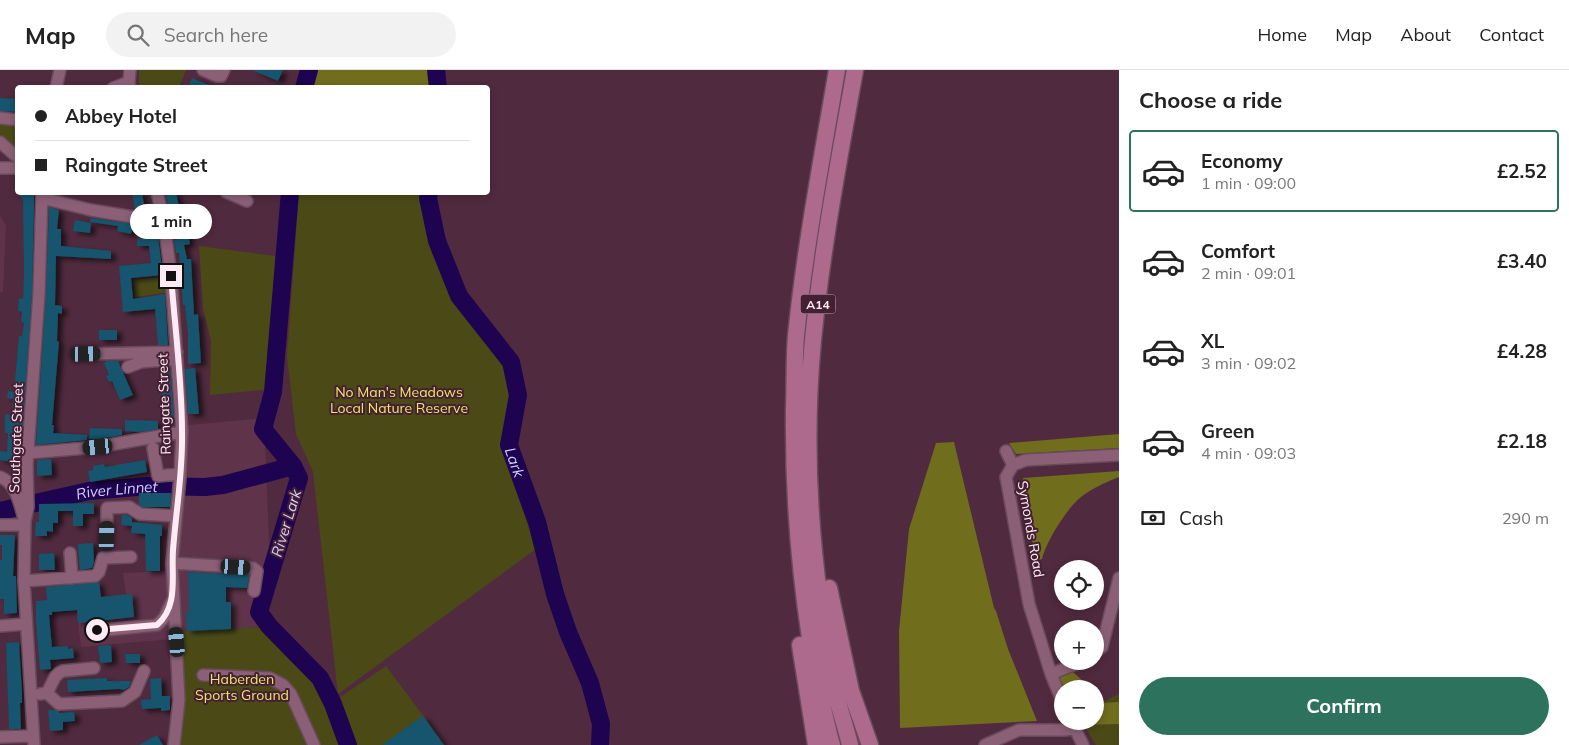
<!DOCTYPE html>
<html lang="en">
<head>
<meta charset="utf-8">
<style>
	body { margin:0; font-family:Mulish,sans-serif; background:#f2f2f2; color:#222; height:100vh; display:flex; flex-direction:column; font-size:19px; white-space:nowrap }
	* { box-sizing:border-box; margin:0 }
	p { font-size:16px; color:#767676 }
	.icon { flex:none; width:28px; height:28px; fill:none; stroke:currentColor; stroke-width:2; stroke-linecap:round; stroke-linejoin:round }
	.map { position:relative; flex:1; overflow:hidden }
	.details { display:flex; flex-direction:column; background:#fff; width:450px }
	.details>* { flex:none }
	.guide { position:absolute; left:15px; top:15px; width:475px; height:110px; border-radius:5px; box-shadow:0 2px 8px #0003; display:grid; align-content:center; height:110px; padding:0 20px; background:#fff }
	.controls { position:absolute; left:1054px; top:490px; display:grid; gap:10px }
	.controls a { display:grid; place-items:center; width:50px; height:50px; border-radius:50%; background:#fff; box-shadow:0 2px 8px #0003; font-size:25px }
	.end { position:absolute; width:22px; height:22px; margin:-11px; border:6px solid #ffebf4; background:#111; box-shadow:0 0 0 2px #111 }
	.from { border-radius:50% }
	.bubble { position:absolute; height:35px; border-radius:18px; background:#fff; box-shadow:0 2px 8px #0003; font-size:16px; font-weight:700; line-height:35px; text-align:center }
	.car { position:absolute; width:15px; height:30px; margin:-15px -8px; border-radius:6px; box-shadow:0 0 4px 1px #0007; background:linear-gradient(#222 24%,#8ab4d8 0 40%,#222 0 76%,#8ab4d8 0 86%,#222 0) }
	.guide b { display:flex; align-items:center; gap:18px; height:48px; font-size:19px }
	.guide b+b { border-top:1px solid #e0e0e0 }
	.guide i { width:12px; height:12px; background:#222 }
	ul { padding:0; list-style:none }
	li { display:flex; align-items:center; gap:15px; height:82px; margin:0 10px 8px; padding:0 10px; border:2px solid transparent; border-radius:5px }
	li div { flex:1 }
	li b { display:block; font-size:19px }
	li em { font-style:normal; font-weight:700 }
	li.on { border-color:#2c725d }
	li>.icon { width:45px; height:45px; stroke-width:1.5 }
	h2 { padding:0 20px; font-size:22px; line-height:60px }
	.pay { display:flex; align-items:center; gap:12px; height:55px; padding:0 20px; font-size:19px }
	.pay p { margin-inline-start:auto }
	.button { display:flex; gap:10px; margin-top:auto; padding:10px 20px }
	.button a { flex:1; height:58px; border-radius:30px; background:#2c725d; color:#fff; font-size:20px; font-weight:700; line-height:58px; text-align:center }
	header { display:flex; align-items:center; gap:30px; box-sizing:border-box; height:70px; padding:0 25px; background:#fff; border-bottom:1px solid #e0e0e0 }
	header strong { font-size:24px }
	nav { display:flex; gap:28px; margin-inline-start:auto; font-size:18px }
	.search { width:350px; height:45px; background:#f2f2f2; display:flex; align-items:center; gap:12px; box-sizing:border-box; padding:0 18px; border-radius:28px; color:#767676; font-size:19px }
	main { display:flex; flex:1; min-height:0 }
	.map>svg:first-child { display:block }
</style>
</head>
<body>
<header>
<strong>Map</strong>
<div class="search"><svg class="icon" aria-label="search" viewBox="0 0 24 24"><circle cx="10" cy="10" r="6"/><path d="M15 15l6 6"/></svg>Search here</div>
<nav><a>Home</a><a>Map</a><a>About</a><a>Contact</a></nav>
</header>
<main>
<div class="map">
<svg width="1119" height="675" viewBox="0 0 1119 675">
	<defs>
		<filter id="shadow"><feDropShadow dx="5" dy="3" stdDeviation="2.5" flood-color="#0009"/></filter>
	</defs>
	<rect width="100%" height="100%" fill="#502a3e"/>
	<!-- built -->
	<path fill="#5f334a" d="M0 146 6 156 3 222H0Z
		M264 348 270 496 255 540 257 546 268 557 180 561 178 483 187 414 188 355Z
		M167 501 172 569 81 577 75 530 126 524 123 503Z"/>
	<!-- green -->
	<path fill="#4b4a17" d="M139 0H186L179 17 139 18Z
		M0 53H17V79L0 64Z
		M299 123H425L423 148 455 228 503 288 509 329 501 377 536 479 338 624 313 402 296 364 287 286Z
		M199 176 275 186 272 319 210 325 211 271 203 239Z
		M171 206 172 222 135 227 133 210Z
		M268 557 318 612 344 675H177L183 642 181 561Z
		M386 596 445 675H352L336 630Z
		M1119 624V675H1096L1081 651H1095V636Z"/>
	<!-- forest -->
	<path fill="#706d1d" d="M316 0H428L430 17H312Z
		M1119 364V378L1016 384 1009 373Z
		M954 372 994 538 996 541 1008 579 1037 651 900 658 899 561 909 459 936 373Z
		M1119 401V407C1106 412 1093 418 1081 427 1067 438 1046 472 1042 489L1036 491 1025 432 1023 408Z
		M1065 595 1092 619H1063L1054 599Z
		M1095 621 1103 633 1119 632V654L1080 655 1078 651H1095Z"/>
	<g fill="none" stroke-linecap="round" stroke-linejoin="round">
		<!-- river -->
		<g stroke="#1e0351" stroke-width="18">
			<path d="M436 0 438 18"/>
			<path d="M304 18 309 0"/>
			<path d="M290 122 273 322 263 359 293 396 299 408 259 542 269 556 320 608 333 634 348 675"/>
			<path id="s1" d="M429 122 428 128 437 171 459 226 511 292 518 325 509 375 537 452 555 524 568 562 590 613 601 654 600 675"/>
			<path id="s2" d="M0 441 89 421 148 416 205 417 223 415 293 396"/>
		</g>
	</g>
	<!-- building -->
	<path fill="#12556d" filter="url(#shadow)" d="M252 0H283L278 11Z
		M192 8 214 17V18H188Z
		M0 28 18 29V42L0 41Z
		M19 122H34V137L32 223 20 393 0 390V381L7 382 8 363H5V344L11 345 13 329 7 328 8 321 14 322 19 266H22L24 253 21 252 22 242 18 241 19 228 23 229 24 204 23 131Z
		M132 122H142L145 141 135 140Z
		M165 122H176L180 141 184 140 190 174 184 175 187 189H191L194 245 198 244 201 293 188 294V264L185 235H183L179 183H176L174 170H177L171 139H169Z
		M49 137 59 140 57 159H61V176L111 181V189L56 186 55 235 62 236V244L58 243 57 271 59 272 52 355H54L53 363 87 365V370L36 375 46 224Z
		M91 148 133 154 131 164 117 161 118 156 90 152Z
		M75 150 91 153 90 163 73 161Z
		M149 157 157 158 163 205 131 208 133 229 165 224 168 275H158L155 239 123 242 119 196 151 193 149 176H137V169L151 168Z
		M99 260H117V270H99Z
		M107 291H118L133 325 120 330 112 311 109 312 106 306 109 305 104 293Z
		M170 297 174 349 164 350 159 298Z
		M195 298 199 344H188L185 299Z
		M125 350 158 351V359L141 362 125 361Z
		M90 358 122 359V365L99 369H89Z
		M51 389 52 405 37 406V390Z
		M145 390 147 402 90 412 88 401 93 400V396L104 394 105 397Z
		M139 423H171L170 437H142L139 435Z
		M94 433V444H83V456H73V441H58V453H53V462L47 461V466H35L36 452H39V434Z
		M122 445H127L132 448V452L162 455V466H160V501H146L145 464 131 463 132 456 121 455Z
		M0 465H15L13 506H16L17 543 4 544V529H0V490H2V475H0Z
		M93 473 94 492 92 498 80 500 78 474Z
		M54 483 55 500H39V484Z
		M188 502 249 505 247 518 226 517V532H231V559L187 561 186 541H189Z
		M99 512 101 527 132 524 134 547 78 553 77 540 52 542V545H49L52 577 68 576V579L73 578 74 588 50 590 51 599 40 600 36 552V531L47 530 46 517Z
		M19 572 22 623V633H20L21 659H9L6 573Z
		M111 575 112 592 100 593 98 576Z
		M125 584H140V593H126Z
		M107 608V611H131L129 617 124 620 119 619 68 622 67 610Z
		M161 608 162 626H170V640L161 641V638L142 639 141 630 151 629 150 609Z
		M48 640H54L59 641V643L74 642 75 651 63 652V660L50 661Z
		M423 646 444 675H382Z
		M157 665 163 675H139Z"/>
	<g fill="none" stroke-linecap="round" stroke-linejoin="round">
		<defs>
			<path id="minor" d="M130 0 129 12 130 18
				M203 0 217 6H221L224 0
				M56 18 60 0
				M113 18 129 12
				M0 48 18 50
				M0 72 18 88
				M0 98H18
				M157 122 164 152 171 206 182 362 180 407 172 493 179 630 174 675
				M226 122 247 131
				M42 128 91 140 164 152
				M86 284 177 282
				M128 297 141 292 176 289
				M153 378 158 406 180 404
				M1006 381 1013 395
				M28 383 98 377 182 362
				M0 407C16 413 20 434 24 449
				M0 455H25
				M107 466V438L129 437 140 444 176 446
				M70 483 72 508
				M172 493 253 498 257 501 254 521
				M24 511 95 506 99 502 103 488 131 487
				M0 556 26 554
				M97 561 157 555 164 548 172 531
				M1095 582 1102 577 1119 508
				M1051 604 1083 591
				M203 605 270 608 283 615 291 624 314 675
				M47 623 59 634 122 631 135 622 144 601
				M40 624 47 623 55 607 59 603 63 601 94 598
				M1062 631 1051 604 1029 534 1006 407 1013 395 1026 390 1119 385
				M1071 651 1083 675
				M0 667 33 666
				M34 675 24 511 25 451 28 437 27 395 39 223 42 122
				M985 675 1019 660H1064L1074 659"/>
			<path id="highway" d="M829 518 851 621 870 675
				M800 575 816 675
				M832 675C822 640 816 604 810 568 798 489 793 417 794 338 795 314 794 289 796 266 805 177 822 88 837 0
				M850 675C846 658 840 641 836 624 812 509 802 387 813 270 822 179 839 89 855 0"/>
		</defs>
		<!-- minor casing -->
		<use href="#minor" stroke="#694a5b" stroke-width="14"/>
		<!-- highway casing -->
		<use href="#highway" stroke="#694a5b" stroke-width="19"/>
		<!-- minor -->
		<use href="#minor" stroke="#8b6076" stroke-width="11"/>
		<!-- highway -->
		<use href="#highway" stroke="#ae6a8d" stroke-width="16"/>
	</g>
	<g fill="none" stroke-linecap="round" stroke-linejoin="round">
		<!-- route -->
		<path stroke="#ffebf4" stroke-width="6" d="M97 560 157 555C179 536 171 506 173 480 176 441 183 401 182 362 182 310 175 258 171 206"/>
	</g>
	<g text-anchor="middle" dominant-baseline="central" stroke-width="4" stroke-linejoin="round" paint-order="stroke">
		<!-- shield labels -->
		<rect fill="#452034" stroke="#c7aeba" stroke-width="1" x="800.5" y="224.5" width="35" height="19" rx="4"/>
		<g font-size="12" font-weight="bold" fill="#ffebf4">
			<text x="818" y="234">A14</text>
		</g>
		<!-- park labels -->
		<g font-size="14" fill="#ece862" stroke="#452034">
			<text x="399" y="322">No Man's Meadows<tspan x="399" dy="16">Local Nature Reserve</tspan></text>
			<text x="242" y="609">Haberden<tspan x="242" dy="16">Sports Ground</tspan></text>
		</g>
		<!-- street labels -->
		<g font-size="14" fill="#ffebf4" stroke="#452034">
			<text transform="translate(164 334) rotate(-92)">Raingate Street</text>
			<text transform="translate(16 368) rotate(-88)">Southgate Street</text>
			<text transform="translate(1031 459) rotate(80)">Symonds Road</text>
		</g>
		<!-- water labels -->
		<g font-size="15" font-style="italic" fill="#d2cffc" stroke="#452034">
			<text stroke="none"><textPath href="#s1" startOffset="296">Lark</textPath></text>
			<text stroke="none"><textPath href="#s2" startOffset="119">River Linnet</textPath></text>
			<text transform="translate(286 453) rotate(-73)">River Lark</text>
		</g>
	</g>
</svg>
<div class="controls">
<a><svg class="icon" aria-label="locate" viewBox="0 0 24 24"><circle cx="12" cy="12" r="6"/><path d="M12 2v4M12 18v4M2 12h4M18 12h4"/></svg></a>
<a>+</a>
<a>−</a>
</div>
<i class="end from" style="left:97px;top:560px"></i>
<i class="end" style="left:171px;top:206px"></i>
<div class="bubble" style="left:130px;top:134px;width:82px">1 min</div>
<i class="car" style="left:86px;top:284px;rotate:89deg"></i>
<i class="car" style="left:98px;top:377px;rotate:264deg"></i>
<i class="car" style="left:107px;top:466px;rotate:2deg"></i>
<i class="car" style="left:236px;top:497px;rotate:94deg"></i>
<i class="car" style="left:177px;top:572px;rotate:355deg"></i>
<div class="guide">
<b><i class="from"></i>Abbey Hotel</b>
<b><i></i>Raingate Street</b>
</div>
</div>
<section class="details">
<h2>Choose a ride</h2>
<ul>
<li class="on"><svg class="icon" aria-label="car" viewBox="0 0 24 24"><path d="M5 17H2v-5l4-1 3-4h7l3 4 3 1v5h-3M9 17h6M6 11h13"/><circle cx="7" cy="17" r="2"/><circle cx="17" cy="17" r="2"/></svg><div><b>Economy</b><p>1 min · 09:00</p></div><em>£2.52</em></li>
<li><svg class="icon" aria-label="car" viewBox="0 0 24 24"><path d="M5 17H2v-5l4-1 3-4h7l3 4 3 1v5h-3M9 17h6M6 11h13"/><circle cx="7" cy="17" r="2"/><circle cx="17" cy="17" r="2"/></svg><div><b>Comfort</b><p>2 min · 09:01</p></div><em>£3.40</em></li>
<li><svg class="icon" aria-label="car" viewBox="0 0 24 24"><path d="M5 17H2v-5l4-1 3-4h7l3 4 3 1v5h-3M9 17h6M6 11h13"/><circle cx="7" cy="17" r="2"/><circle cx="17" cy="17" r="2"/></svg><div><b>XL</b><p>3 min · 09:02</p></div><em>£4.28</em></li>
<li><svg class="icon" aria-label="car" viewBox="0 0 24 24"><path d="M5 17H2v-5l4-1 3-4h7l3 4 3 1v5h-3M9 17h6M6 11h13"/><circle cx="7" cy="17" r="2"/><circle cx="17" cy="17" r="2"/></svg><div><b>Green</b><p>4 min · 09:03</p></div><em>£2.18</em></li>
</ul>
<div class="pay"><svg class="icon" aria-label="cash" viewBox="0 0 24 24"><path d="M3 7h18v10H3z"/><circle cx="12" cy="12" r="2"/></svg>Cash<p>290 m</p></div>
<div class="button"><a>Confirm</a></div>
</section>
</main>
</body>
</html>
